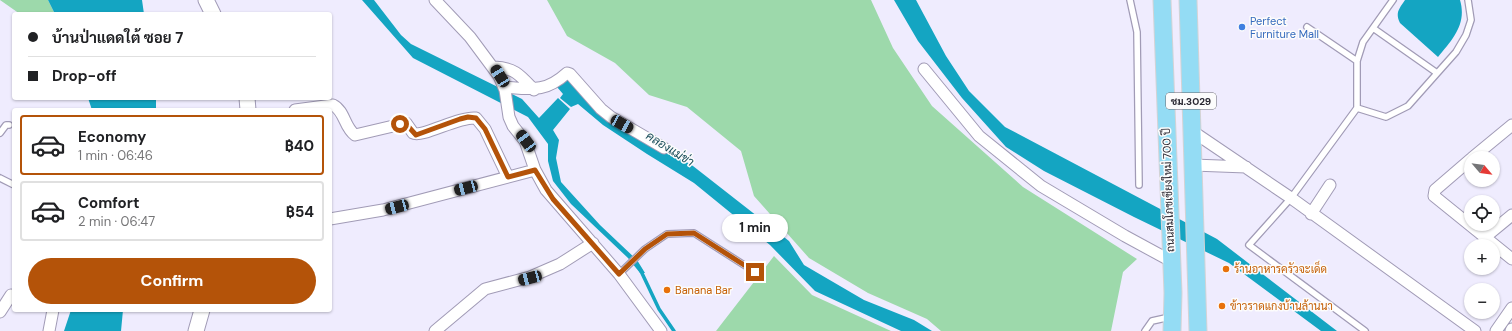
<!DOCTYPE html>
<html lang="en">
<head>
<meta charset="utf-8">
<style>
	body { margin:0; font-family:"DM Sans",Sarabun,sans-serif; background:#f6f6f6; color:#202124; height:100vh; display:flex; flex-direction:column; font-size:15px; white-space:nowrap }
	* { box-sizing:border-box; margin:0 }
	p { font-size:13px; color:#757577 }
	.icon { flex:none; width:22px; height:22px; fill:none; stroke:currentColor; stroke-width:2; stroke-linecap:round; stroke-linejoin:round }
	.map { position:relative; flex:1; overflow:hidden }
	.sheet { position:absolute; left:12px; top:108px; width:320px; height:204px; display:flex; flex-direction:column; background:#fff; border-radius:4px; box-shadow:0 1px 3px #0004 }
	.sheet>* { flex:none }
	.banner { position:absolute; left:12px; top:12px; width:320px; height:88px; border-radius:4px; box-shadow:0 1px 3px #0004; display:grid; align-content:center; height:88px; padding:0 16px; background:#fff }
	.needle { width:26px; rotate:119deg }
	.fabs { position:absolute; left:1464px; top:151px; display:grid; gap:8px }
	.fabs a { display:grid; place-items:center; width:36px; height:36px; border-radius:50%; background:#fff; box-shadow:0 1px 3px #0004; font-size:20px }
	.end { position:absolute; width:18px; height:18px; margin:-9px; border:5px solid #b45309; background:#fff; box-shadow:0 0 0 2px #fff }
	.from { border-radius:50% }
	.bubble { position:absolute; height:28px; border-radius:14px; background:#fff; box-shadow:0 1px 3px #0004; font-size:13px; font-weight:700; line-height:28px; text-align:center }
	.car { position:absolute; width:12px; height:24px; margin:-12px -6px; border-radius:5px; box-shadow:0 0 3px 1px #0007; background:linear-gradient(#222 24%,#8ab4d8 0 40%,#222 0 76%,#8ab4d8 0 86%,#222 0) }
	.banner b { display:flex; align-items:center; gap:14px; height:38px; font-size:15px }
	.banner b+b { border-top:1px solid #e0e0e0 }
	.banner i { width:10px; height:10px; background:#202124 }
	ul { padding:7px 0 0; list-style:none }
	li { display:flex; align-items:center; gap:12px; height:60px; margin:0 8px 6px; padding:0 8px; border:2px solid #e0e0e0; border-radius:4px }
	li div { flex:1 }
	li b { display:block; font-size:15px }
	li em { font-style:normal; font-weight:700 }
	li.current { border-color:#b45309 }
	li>.icon { width:36px; height:36px; stroke-width:1.5 }
	.primary-button { display:flex; gap:8px; margin-top:auto; padding:8px 16px }
	.primary-button a { flex:1; height:46px; border-radius:24px; background:#b45309; color:#fff; font-size:16px; font-weight:700; line-height:46px; text-align:center }
	.map>svg:first-child { display:block }
</style>
</head>
<body>
<div class="map">
<svg width="1512" height="331" viewBox="0 0 1512 331">
	<rect width="100%" height="100%" fill="#efecfe"/>
	<!-- green -->
	<path fill="#9dd9ab" d="M0 0H48L55 14H20Z
		M547 0H871L893 48 932 106 1023 187 1137 259 1123 272 1111 331H941L927 319 868 293 809 258 754 196 741 151 687 107 649 95 615 63 567 36Z
		M774 256 812 295 891 331H716Z"/>
	<!-- water -->
	<path fill="#14a5c2" d="M48 0H142L144 14H55Z
		M362 0H374L401 35 411 44 522 99 539 118 558 98 570 109 553 130 559 140 556 158 561 182 600 225 637 260 645 273H640L628 258 571 204 553 181 548 161V144L528 117 413 58Z
		M894 0H916L946 56 969 91 1005 127 1217 239 1337 331H1321L1229 263 1134 217 1044 171 1006 147 962 98 918 41Z
		M1405 0H1460C1467 24 1453 39 1438 57L1400 23C1395 13 1399 9 1405 0Z
		M571 77 638 133 693 166 789 241 804 265 864 300 914 320 932 331H901L815 291 770 245 694 183 647 154 603 125 578 104 571 107 560 98 563 94 557 87Z
		M88 98H156V110H92Z
		M71 310H123L121 331H64Z"/>
	<g fill="none" stroke-linecap="round" stroke-linejoin="round">
		<!-- stream -->
		<path stroke="#14a5c2" stroke-width="3.5" d="M640 269 659 309 674 331"/>
		<defs>
			<path id="lane" d="M1130 0 1137 32 1139 185
				M1307 27 1357 61
				M1373 28 1437 73
				M1357 108 1386 117 1408 106 1456 52 1466 35 1471 20 1468 0
				M0 133 6 125H9
				M0 178 14 185
				M619 274 645 249 667 234 694 233 755 272
				M1145 331 1152 321 1170 317
				M1365 331 1249 245 1291 198 1357 108V61L1363 42 1393 0"/>
			<path id="street" d="M435 0 470 37 499 76 505 90 509 117 513 126 525 141 535 170 546 190 619 274 661 331
				M494 67C515 68 520 75 534 90
				M924 69 979 136 1041 186 1125 236 1171 261
				M504 87C531 89 545 93 567 73L570 74 601 109 611 117 664 148
				M295 110 333 105C345 111 344 127 355 135L406 123 413 133C422 138 459 116 476 118L485 129 508 177
				M1192 131 1291 198 1475 331
				M1472 158 1512 125
				M1471 159 1435 190 1434 196 1512 259
				M1193 165 1246 167
				M1311 214 1330 185
				M330 219 383 210 535 170
				M1484 238 1512 215
				M0 312 11 295
				M49 331 53 310
				M435 331 485 289 530 277 560 264 593 243
				M1496 331 1512 308
				M1511 331 1512 329"/>
			<path id="secondary" d="M206 0 213 14
				M247 98 248 110
				M196 331 202 310"/>
			<path id="primary" d="M1162 0 1173 293 1172 331
				M1188 0 1198 331"/>
		</defs>
		<!-- lane casing -->
		<use href="#lane" stroke="#a19bb6" stroke-width="8"/>
		<!-- street casing -->
		<use href="#street" stroke="#a19bb6" stroke-width="13"/>
		<!-- secondary casing -->
		<use href="#secondary" stroke="#a19bb6" stroke-width="17"/>
		<!-- primary casing -->
		<use href="#primary" stroke="#d4d3d5" stroke-width="19"/>
		<!-- lane -->
		<use href="#lane" stroke="#fff" stroke-width="5.5"/>
		<!-- street -->
		<use href="#street" stroke="#fff" stroke-width="11"/>
		<!-- secondary -->
		<use href="#secondary" stroke="#fff" stroke-width="15"/>
		<!-- primary -->
		<use href="#primary" stroke="#94dcf4" stroke-width="17"/>
	</g>
	<g fill="none" stroke-linecap="round" stroke-linejoin="round">
		<!-- route -->
		<path stroke="#b45309" stroke-width="5" d="M400 124H406L416 135 460 119 468 117 476 118 485 129 508 177 535 170 553 199 619 274 645 249 667 234 694 233 755 272"/>
	</g>
	<!-- markers -->
	<circle fill="#3f7fe0" stroke="#fcfcfc" stroke-width="1.5" cx="1242" cy="27" r="4"/>
	<g fill="#e8710a" stroke="#fcfcfc" stroke-width="1.5">
		<circle cx="1226" cy="269" r="4"/>
		<circle cx="667" cy="290" r="4"/>
		<circle cx="1222" cy="306" r="4"/>
	</g>
	<g text-anchor="middle" dominant-baseline="central" stroke-width="3" stroke-linejoin="round" paint-order="stroke">
		<!-- shield labels -->
		<rect fill="#fcfcfc" stroke="#67666c" stroke-width="1" x="1166" y="93" width="50" height="16" rx="3"/>
		<g font-size="10" font-weight="bold" fill="#27252f">
			<text x="1191" y="101">ชม.3029</text>
		</g>
		<!-- shop labels -->
		<g font-size="11" fill="#366cbe" stroke="#fcfcfc" text-anchor="start">
			<text x="1250" y="21">Perfect<tspan x="1250" dy="13">Furniture Mall</tspan></text>
		</g>
		<!-- street labels -->
		<g font-size="11" fill="#27252f" stroke="#fcfcfc">
			<text transform="translate(1168 190) rotate(-92)">ถนนสมโภชเชียงใหม่ 700 ปี</text>
		</g>
		<!-- food labels -->
		<g font-size="11" fill="#c56008" stroke="#fcfcfc" text-anchor="start">
			<text x="1234" y="269">ร้านอาหารครัวจะเด็ด</text>
			<text x="675" y="290">Banana Bar</text>
			<text x="1230" y="306">ข้าวราดแกงบ้านล้านนา</text>
		</g>
		<!-- water labels -->
		<g font-size="12" font-style="italic" fill="#1a4e5b" stroke="#fcfcfc">
			<text transform="translate(670 149) rotate(32)">คลองแม่ข่า</text>
		</g>
	</g>
</svg>
<div class="fabs">
<a><svg class="needle" viewBox="-14 -14 28 28"><path d="M0-13l5 13h-10z" fill="#e53935"/><path d="M0 13l5-13h-10z" fill="#757577"/></svg></a>
<a><svg class="icon" aria-label="locate" viewBox="0 0 24 24"><circle cx="12" cy="12" r="6"/><path d="M12 2v4M12 18v4M2 12h4M18 12h4"/></svg></a>
<a>+</a>
<a>−</a>
</div>
<i class="end from" style="left:400px;top:124px"></i>
<i class="end" style="left:755px;top:272px"></i>
<div class="bubble" style="left:722px;top:214px;width:66px">1 min</div>
<i class="car" style="left:500px;top:76px;rotate:328deg"></i>
<i class="car" style="left:622px;top:124px;rotate:119deg"></i>
<i class="car" style="left:526px;top:141px;rotate:323deg"></i>
<i class="car" style="left:466px;top:188px;rotate:255deg"></i>
<i class="car" style="left:397px;top:207px;rotate:255deg"></i>
<i class="car" style="left:530px;top:278px;rotate:255deg"></i>
<div class="banner">
<b><i class="from"></i>บ้านป่าแดดใต้ ซอย 7</b>
<b><i></i>Drop-off</b>
</div>
<section class="sheet">
<ul>
<li class="current"><svg class="icon" aria-label="car" viewBox="0 0 24 24"><path d="M5 17H2v-5l4-1 3-4h7l3 4 3 1v5h-3M9 17h6M6 11h13"/><circle cx="7" cy="17" r="2"/><circle cx="17" cy="17" r="2"/></svg><div><b>Economy</b><p>1 min · 06:46</p></div><em>฿40</em></li>
<li><svg class="icon" aria-label="car" viewBox="0 0 24 24"><path d="M5 17H2v-5l4-1 3-4h7l3 4 3 1v5h-3M9 17h6M6 11h13"/><circle cx="7" cy="17" r="2"/><circle cx="17" cy="17" r="2"/></svg><div><b>Comfort</b><p>2 min · 06:47</p></div><em>฿54</em></li>
</ul>
<div class="primary-button"><a>Confirm</a></div>
</section>
</div>
</body>
</html>
